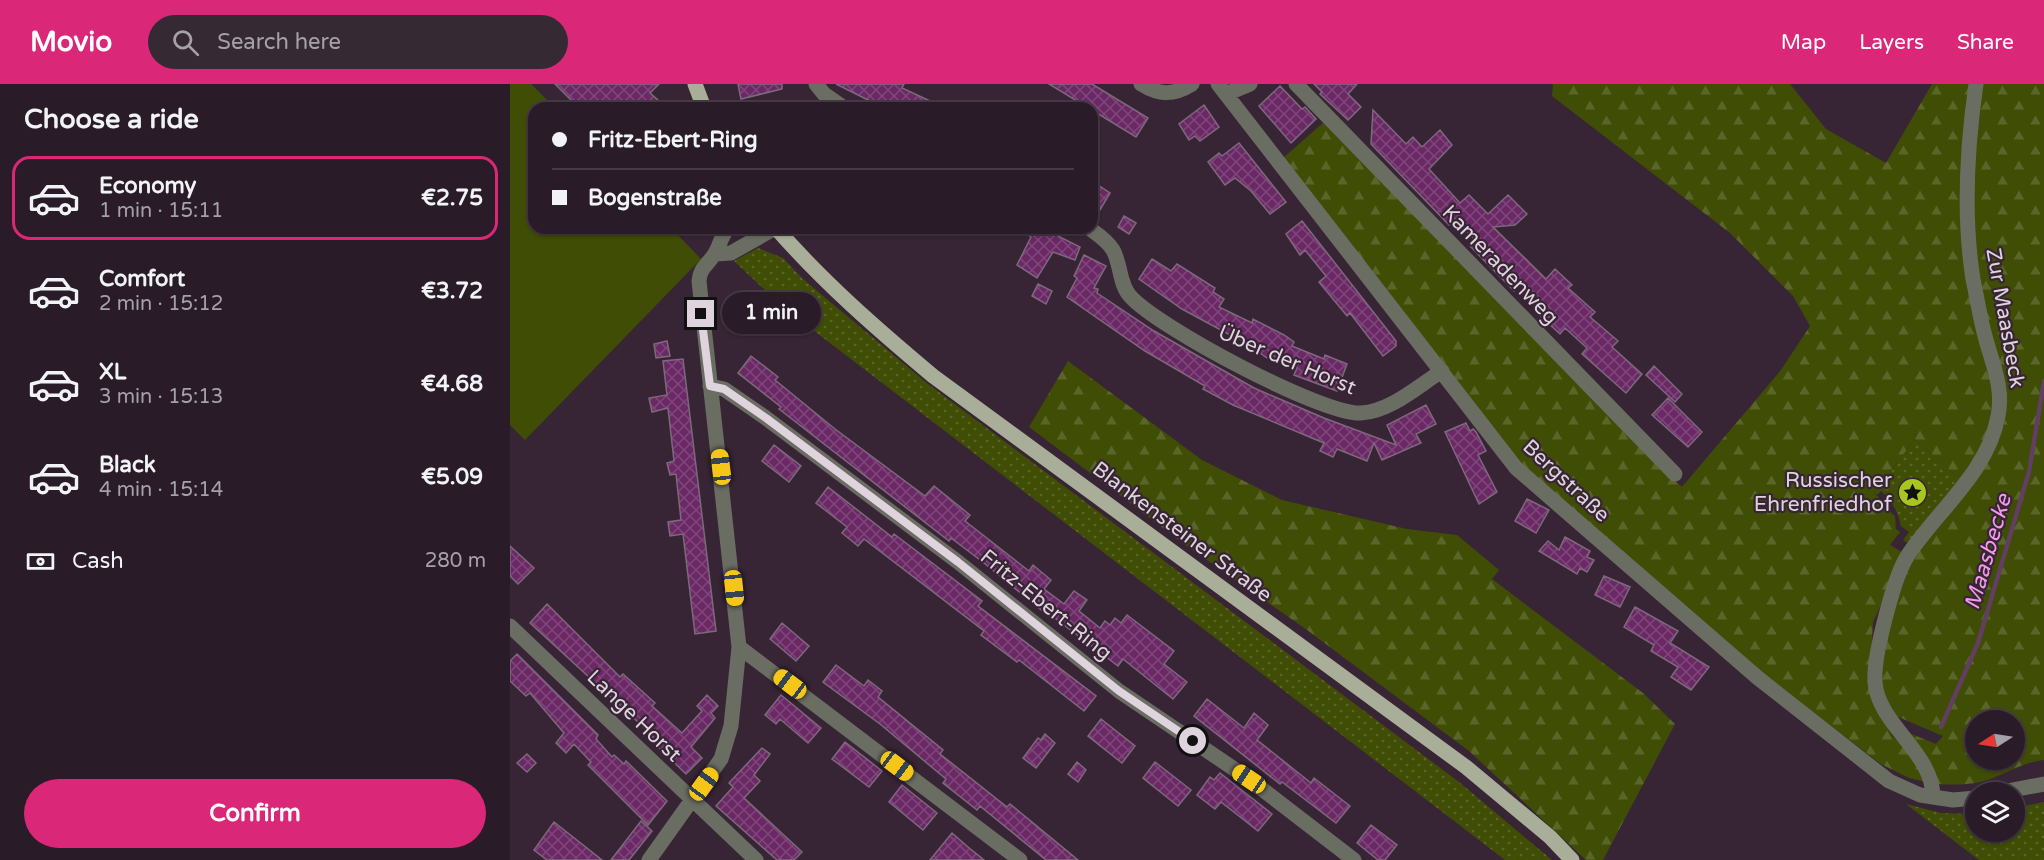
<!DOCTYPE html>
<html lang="en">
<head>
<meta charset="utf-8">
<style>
	body { margin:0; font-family:"Varela Round",sans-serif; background:#352934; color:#f1f3f6; height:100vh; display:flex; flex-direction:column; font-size:22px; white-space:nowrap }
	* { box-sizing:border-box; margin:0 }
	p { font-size:20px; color:#a5a1a8 }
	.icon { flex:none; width:33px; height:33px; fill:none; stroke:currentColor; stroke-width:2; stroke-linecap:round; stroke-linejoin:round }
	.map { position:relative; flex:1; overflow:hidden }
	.panel { display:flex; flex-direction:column; background:#291c28; width:510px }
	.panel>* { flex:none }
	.guide { position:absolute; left:18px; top:18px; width:570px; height:132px; border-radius:18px; box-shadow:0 2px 4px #0004,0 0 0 2px #453a45; display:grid; align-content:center; height:132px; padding:0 24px; background:#291c28 }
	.needle { width:39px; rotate:258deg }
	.fabs { position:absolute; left:1455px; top:626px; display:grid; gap:12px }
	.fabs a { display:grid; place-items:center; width:60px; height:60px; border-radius:50%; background:#291c28; box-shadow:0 2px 4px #0004,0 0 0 2px #453a45; font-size:30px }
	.end { position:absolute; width:27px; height:27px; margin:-14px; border:8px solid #dfd3dd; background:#111; box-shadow:0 0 0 3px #111 }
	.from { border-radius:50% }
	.bubble { position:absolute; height:42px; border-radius:21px; background:#291c28; box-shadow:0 2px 4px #0004,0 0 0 2px #453a45; font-size:20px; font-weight:800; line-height:42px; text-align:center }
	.car { position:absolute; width:18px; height:36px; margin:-18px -9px; border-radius:8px; box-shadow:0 0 4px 2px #0007; background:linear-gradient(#f5c518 24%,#345 0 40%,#f5c518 0 76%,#345 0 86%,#f5c518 0) }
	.guide b { display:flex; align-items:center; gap:21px; height:57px; font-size:22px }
	.guide b+b { border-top:2px solid #453a45 }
	.guide i { width:15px; height:15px; background:#f1f3f6 }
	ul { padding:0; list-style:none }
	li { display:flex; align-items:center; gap:18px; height:84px; margin:0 12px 9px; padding:0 12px; border:3px solid transparent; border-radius:18px }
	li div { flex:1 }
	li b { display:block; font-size:22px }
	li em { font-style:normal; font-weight:800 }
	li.selected { border-color:#db2777 }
	li>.icon { width:54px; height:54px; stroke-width:1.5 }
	h2 { padding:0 24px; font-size:27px; line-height:72px }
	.pay { display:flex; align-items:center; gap:15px; height:66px; padding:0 24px; font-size:22px }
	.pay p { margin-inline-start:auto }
	.action { display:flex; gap:12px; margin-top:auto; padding:12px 24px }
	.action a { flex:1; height:69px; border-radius:36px; background:#db2777; color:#fff; font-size:24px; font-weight:800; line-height:69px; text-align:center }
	header { display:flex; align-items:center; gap:36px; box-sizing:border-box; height:84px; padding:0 30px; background:#db2777; color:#fff }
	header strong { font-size:28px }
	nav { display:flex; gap:33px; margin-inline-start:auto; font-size:21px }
	.search { width:420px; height:54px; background:#352934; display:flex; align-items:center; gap:15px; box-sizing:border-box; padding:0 21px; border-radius:33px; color:#a5a1a8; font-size:22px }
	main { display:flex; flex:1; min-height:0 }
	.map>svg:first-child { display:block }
</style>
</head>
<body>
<header>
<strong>Movio</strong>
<div class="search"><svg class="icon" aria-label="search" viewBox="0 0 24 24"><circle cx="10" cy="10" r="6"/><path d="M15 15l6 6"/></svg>Search here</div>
<nav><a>Map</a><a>Layers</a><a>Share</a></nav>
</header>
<main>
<section class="panel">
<h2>Choose a ride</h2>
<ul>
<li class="selected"><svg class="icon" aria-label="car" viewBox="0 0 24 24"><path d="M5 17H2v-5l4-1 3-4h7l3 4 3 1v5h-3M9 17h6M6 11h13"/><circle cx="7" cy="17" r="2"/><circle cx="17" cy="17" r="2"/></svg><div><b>Economy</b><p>1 min · 15:11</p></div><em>€2.75</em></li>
<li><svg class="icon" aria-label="car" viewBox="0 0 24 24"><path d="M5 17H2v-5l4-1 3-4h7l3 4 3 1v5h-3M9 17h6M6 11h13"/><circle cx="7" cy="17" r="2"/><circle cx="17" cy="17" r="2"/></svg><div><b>Comfort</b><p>2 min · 15:12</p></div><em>€3.72</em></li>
<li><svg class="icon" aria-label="car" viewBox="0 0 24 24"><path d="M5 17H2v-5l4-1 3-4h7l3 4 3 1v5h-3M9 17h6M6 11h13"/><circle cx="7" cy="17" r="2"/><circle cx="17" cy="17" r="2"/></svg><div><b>XL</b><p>3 min · 15:13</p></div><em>€4.68</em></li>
<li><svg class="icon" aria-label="car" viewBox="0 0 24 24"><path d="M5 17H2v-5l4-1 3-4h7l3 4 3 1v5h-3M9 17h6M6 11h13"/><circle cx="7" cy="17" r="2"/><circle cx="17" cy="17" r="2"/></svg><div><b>Black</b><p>4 min · 15:14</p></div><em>€5.09</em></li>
</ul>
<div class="pay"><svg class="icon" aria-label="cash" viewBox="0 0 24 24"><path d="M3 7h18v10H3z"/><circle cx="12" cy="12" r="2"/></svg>Cash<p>280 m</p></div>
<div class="action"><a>Confirm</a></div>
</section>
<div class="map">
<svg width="1534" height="776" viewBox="0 0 1534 776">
	<defs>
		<pattern id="grass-dots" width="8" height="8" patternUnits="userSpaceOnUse" patternTransform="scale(1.5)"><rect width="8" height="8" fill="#3f4d05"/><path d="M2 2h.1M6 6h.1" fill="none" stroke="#5a6629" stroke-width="1.8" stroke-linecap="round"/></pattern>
		<pattern id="forest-firs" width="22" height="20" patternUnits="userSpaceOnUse" patternTransform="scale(1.5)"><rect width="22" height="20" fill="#3f4d05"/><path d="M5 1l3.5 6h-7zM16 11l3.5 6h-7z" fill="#5a6629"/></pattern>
		<pattern id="building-cross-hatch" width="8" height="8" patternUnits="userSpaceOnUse" patternTransform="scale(1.5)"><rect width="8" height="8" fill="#6a2865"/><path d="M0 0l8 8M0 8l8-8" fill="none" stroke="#7f467b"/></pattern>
	</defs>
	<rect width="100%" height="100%" fill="#372535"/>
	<!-- grass -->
	<path fill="url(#grass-dots)" d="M248 164 273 174 293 195 418 300 949 698 1042 776H995L273 223 224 177Z
		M1405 355 1451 396 1401 461 1393 456 1399 448 1391 442C1388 428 1382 416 1371 407L1367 411 1364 409Z
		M1534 718V776H1469L1396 720 1431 729 1465 730 1466 747H1504L1505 724Z"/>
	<!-- forest -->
	<path fill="url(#forest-firs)" fill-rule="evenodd" d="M1043 0H1280L1316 45 1376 79 1422 0H1462L1453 88 1485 299 1480 350 1451 396 1405 355 1364 409C1373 416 1377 426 1385 432L1386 445 1390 448 1380 461 1395 470 1363 538 1360 588 1375 638 1382 652 1405 674 1416 698 1399 694 1371 680 1317 639 1251 587 1007 377 772 75 814 38 1135 369 1172 403 1271 286 1300 242 1283 212 1220 149 1042 12Z
		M1470 0H1534V676C1511 678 1492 693 1470 698 1456 701 1441 701 1427 700L1399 649 1426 660 1433 652 1386 632 1375 617 1370 599 1381 534 1402 475 1489 353 1461 136ZM1466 636H1504V675H1466Z
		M558 277 692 376 772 416 897 445 947 451 989 486 982 495 1133 609 1165 640 1093 776H1076L959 667 797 546 677 462 519 343Z"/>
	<!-- pitch -->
	<path fill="#3f4d05" d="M0 0H21L45 24H24V144H161L191 175 15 356 0 341Z"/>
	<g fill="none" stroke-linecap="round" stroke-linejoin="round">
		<!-- stream -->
		<path stroke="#623f60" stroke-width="4.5" d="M1431 643 1468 559 1519 388 1534 297"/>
	</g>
	<!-- building -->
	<path fill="url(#building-cross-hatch)" stroke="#7e697c" stroke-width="1.5" d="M45 0H149L140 9 157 24H69Z
		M228 0H272V5L231 15Z
		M326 0H394L392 4 435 24H374Z
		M539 0H582L638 34 626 53Z
		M804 0H847L838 10 851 23 838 36 810 10 812 8Z
		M770 2 792 25 795 23 806 35 781 59 749 22Z
		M694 21 709 43 690 57 685 52 679 56 669 40Z
		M863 26 896 60 903 53 912 63 930 46 942 61 919 85 950 119 959 111 978 130 998 111 1017 130 1005 141 983 143 1036 195 1045 185 1062 201 1058 204 1085 228 1080 233 1108 257 1102 263 1132 290 1116 309 1072 270 1077 264 1055 244 1050 250 1024 226 1031 219 1011 200 1004 207 960 162 965 156 945 135 939 141 861 60Z
		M729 59 776 118 760 130 741 107 725 94 715 101 698 78 709 69 712 72Z
		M582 97 600 109 584 136 582 135Z
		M614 132 626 139 619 150 608 143Z
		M792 137 886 257V262L873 272 840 229 837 232 809 198 816 192 795 166 790 171 776 150Z
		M508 144H550L546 151 570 163 565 176 543 168 527 194 507 181 521 153Z
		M574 171 596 182 584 204 588 205 587 209 644 247 744 304 814 334 886 361 877 341 916 321 926 340 906 350 911 359 872 376 864 359 857 377 827 365 823 373 810 367 814 359 723 321 693 305 695 302 635 267 557 213 567 194 564 192Z
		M642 175 661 187 667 180 705 204 703 208 714 215 709 223 742 239 743 235 774 251 784 258 782 262 814 275 815 271 837 280 827 307 784 291 787 284 759 270 757 274 721 249 720 251 672 225 629 195Z
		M528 200 542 207 536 220 522 212Z
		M276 229 285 236 278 246 268 239Z
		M157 257 160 272 146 274 144 260Z
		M241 272 268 293 265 296 325 345 415 412 424 402 460 431 455 437 519 487 523 481 541 496 534 505 554 520 564 507 577 516 569 527 590 544 595 537 600 541 605 534 611 539 617 531 664 567 654 580 677 598 663 615 613 575 608 582 542 532 541 534 474 479 441 454 439 457 269 325 271 323 228 289Z
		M173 275 206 547 185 550 173 450 160 452 158 438 171 436 166 390 160 391 157 379 164 377 158 324 142 328 139 314 157 311 153 277Z
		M1144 282 1172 310 1165 318 1136 291Z
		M1158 314 1192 348 1178 363 1142 331Z
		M956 339 960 347 963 345 966 348 976 367 968 371 987 408 969 420 935 348Z
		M264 361 291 382 279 398 252 377Z
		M318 403 382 453 384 450 472 517 468 522 586 612 574 627 509 576 507 578 471 551 474 547 354 455 348 462 332 449 337 443 306 419Z
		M1017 415 1039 426 1026 449 1005 437Z
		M1055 453 1080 467 1077 473 1084 476 1077 488 1070 484 1067 490 1029 467 1038 457 1049 466Z
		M0 462 24 484 8 500 0 492Z
		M1094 492 1120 503 1110 523 1085 511Z
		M37 520 110 593 113 590 145 619 142 622 172 649 192 627 187 622 197 611 208 622 201 629 205 634 181 663 192 674 176 690 140 655 143 653 128 638 20 539Z
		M1125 523 1168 547 1160 559 1199 583 1181 606 1161 593 1168 583 1141 567 1144 561 1114 543Z
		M272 539 299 562 286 577 260 555Z
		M7 570 88 651 86 655 102 673 104 671 114 680 116 677 157 717 138 741 78 681 81 678 64 660 56 669 46 659 54 649 20 609 16 612 0 597V577Z
		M326 581 354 602 358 596 372 607 368 613 433 666 430 670 497 723 500 720 568 776H536L470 722 467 726 433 699 436 695 370 640 313 598Z
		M271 611 311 644 298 659 270 635 266 640 255 631Z
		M697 615 734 644 744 629 758 641 747 656 801 699 804 694 840 722 826 739 772 698 770 700 684 632Z
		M591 635 625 662 612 679 578 652Z
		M535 650 545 659 526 684 513 674 528 654 531 656Z
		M335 658 372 687 359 703 322 675Z
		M252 664 260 670 244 691 250 697 234 714 292 768 284 776H267L206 722 223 703 219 699Z
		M17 670 26 679 17 688 7 679Z
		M567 678 576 686 568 698 558 690Z
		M645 678 681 706 668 722 633 694Z
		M710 689 762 730 748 747 711 718 705 725 687 711 700 693 704 696Z
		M392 701 427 729 413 746 379 718Z
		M131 737 142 747 119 776H101Z
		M44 738 92 776H37L24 766Z
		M861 741 887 761 875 776H868L847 759Z
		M442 749 458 763 474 776H420Z"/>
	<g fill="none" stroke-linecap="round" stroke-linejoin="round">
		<!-- minor -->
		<path stroke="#6a6d62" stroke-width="15" d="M306 0 314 10 334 24
			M631 0C650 12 664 11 682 0
			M708 0 1006 384 1248 594 1379 697 1410 711 1443 716 1466 714
			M786 0 1165 390
			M716 10 740 0
			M579 144C586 149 598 157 603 166 611 180 609 200 620 212 647 243 812 331 851 329 881 327 908 302 932 287
			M205 170 221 169 265 144
			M200 302 214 305 256 334 448 478 609 607 739 695 844 776
			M0 542 246 776
			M229 563 510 776
			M1492 708 1534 700
			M1423 713C1423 668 1368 641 1365 598 1363 573 1384 492 1398 471 1428 426 1478 388 1488 332 1494 304 1482 279 1475 252 1470 234 1467 214 1463 195 1453 132 1457 63 1466 0
			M139 776 211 675 221 642 229 563 189 197C190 184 197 181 204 171 210 162 210 154 218 144"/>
		<!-- major -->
		<path stroke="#a8ae98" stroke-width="15" d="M185 0 194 24
			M266 144C314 199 367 245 423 292L956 683 1040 753 1062 776"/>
	</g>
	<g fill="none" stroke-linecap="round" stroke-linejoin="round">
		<!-- route -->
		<path stroke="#dfd3dd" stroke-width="8" d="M191 230 200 302 214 305 256 334 448 478 609 607 683 657"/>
	</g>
	<!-- icons -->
	<defs>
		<symbol id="sight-disc" viewBox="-11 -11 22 22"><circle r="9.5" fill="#a8c71e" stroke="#372535"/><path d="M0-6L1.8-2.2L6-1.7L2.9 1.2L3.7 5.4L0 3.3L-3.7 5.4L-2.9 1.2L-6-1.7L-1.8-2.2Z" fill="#111"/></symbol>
	</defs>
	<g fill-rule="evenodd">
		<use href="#sight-disc" x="1386" y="392" width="33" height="33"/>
	</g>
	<g text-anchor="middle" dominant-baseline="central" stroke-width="4.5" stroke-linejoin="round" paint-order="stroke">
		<!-- street labels -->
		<g font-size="21" fill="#dfd3dd" stroke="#372535">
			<text transform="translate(990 181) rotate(46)">Kameradenweg</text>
			<text transform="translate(1495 234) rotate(80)">Zur Maasbeck</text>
			<text transform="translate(777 276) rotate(23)">Über der Horst</text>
			<text transform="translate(1056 397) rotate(43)">Bergstraße</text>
			<text transform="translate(672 448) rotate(37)">Blankensteiner Straße</text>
			<text transform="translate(536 521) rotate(39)">Fritz-Ebert-Ring</text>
			<text transform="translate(124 632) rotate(44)">Lange Horst</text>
		</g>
		<!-- poi labels -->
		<g font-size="21" fill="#dfd3dd" stroke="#372535" text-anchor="end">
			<text x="1382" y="396">Russischer<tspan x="1382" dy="24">Ehrenfriedhof</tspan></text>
		</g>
		<!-- water labels -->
		<g font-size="22" font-style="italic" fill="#f598ec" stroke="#372535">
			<text transform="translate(1478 468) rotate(-74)">Maasbecke</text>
		</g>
	</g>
</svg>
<div class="fabs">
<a><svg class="needle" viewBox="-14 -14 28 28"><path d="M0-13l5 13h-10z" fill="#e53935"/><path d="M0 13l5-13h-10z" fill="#a5a1a8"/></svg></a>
<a><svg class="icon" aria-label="layers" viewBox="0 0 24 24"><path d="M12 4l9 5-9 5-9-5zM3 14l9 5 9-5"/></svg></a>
</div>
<i class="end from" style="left:683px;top:657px"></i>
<i class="end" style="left:191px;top:230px"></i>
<div class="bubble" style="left:212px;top:208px;width:99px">1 min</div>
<i class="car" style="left:211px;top:383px;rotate:353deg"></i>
<i class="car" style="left:224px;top:504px;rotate:174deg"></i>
<i class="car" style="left:280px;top:600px;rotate:307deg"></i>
<i class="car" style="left:387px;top:682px;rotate:127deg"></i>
<i class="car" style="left:739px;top:695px;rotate:304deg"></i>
<i class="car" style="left:194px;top:700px;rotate:36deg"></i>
<div class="guide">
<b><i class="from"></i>Fritz-Ebert-Ring</b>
<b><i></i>Bogenstraße</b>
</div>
</div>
</main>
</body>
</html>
